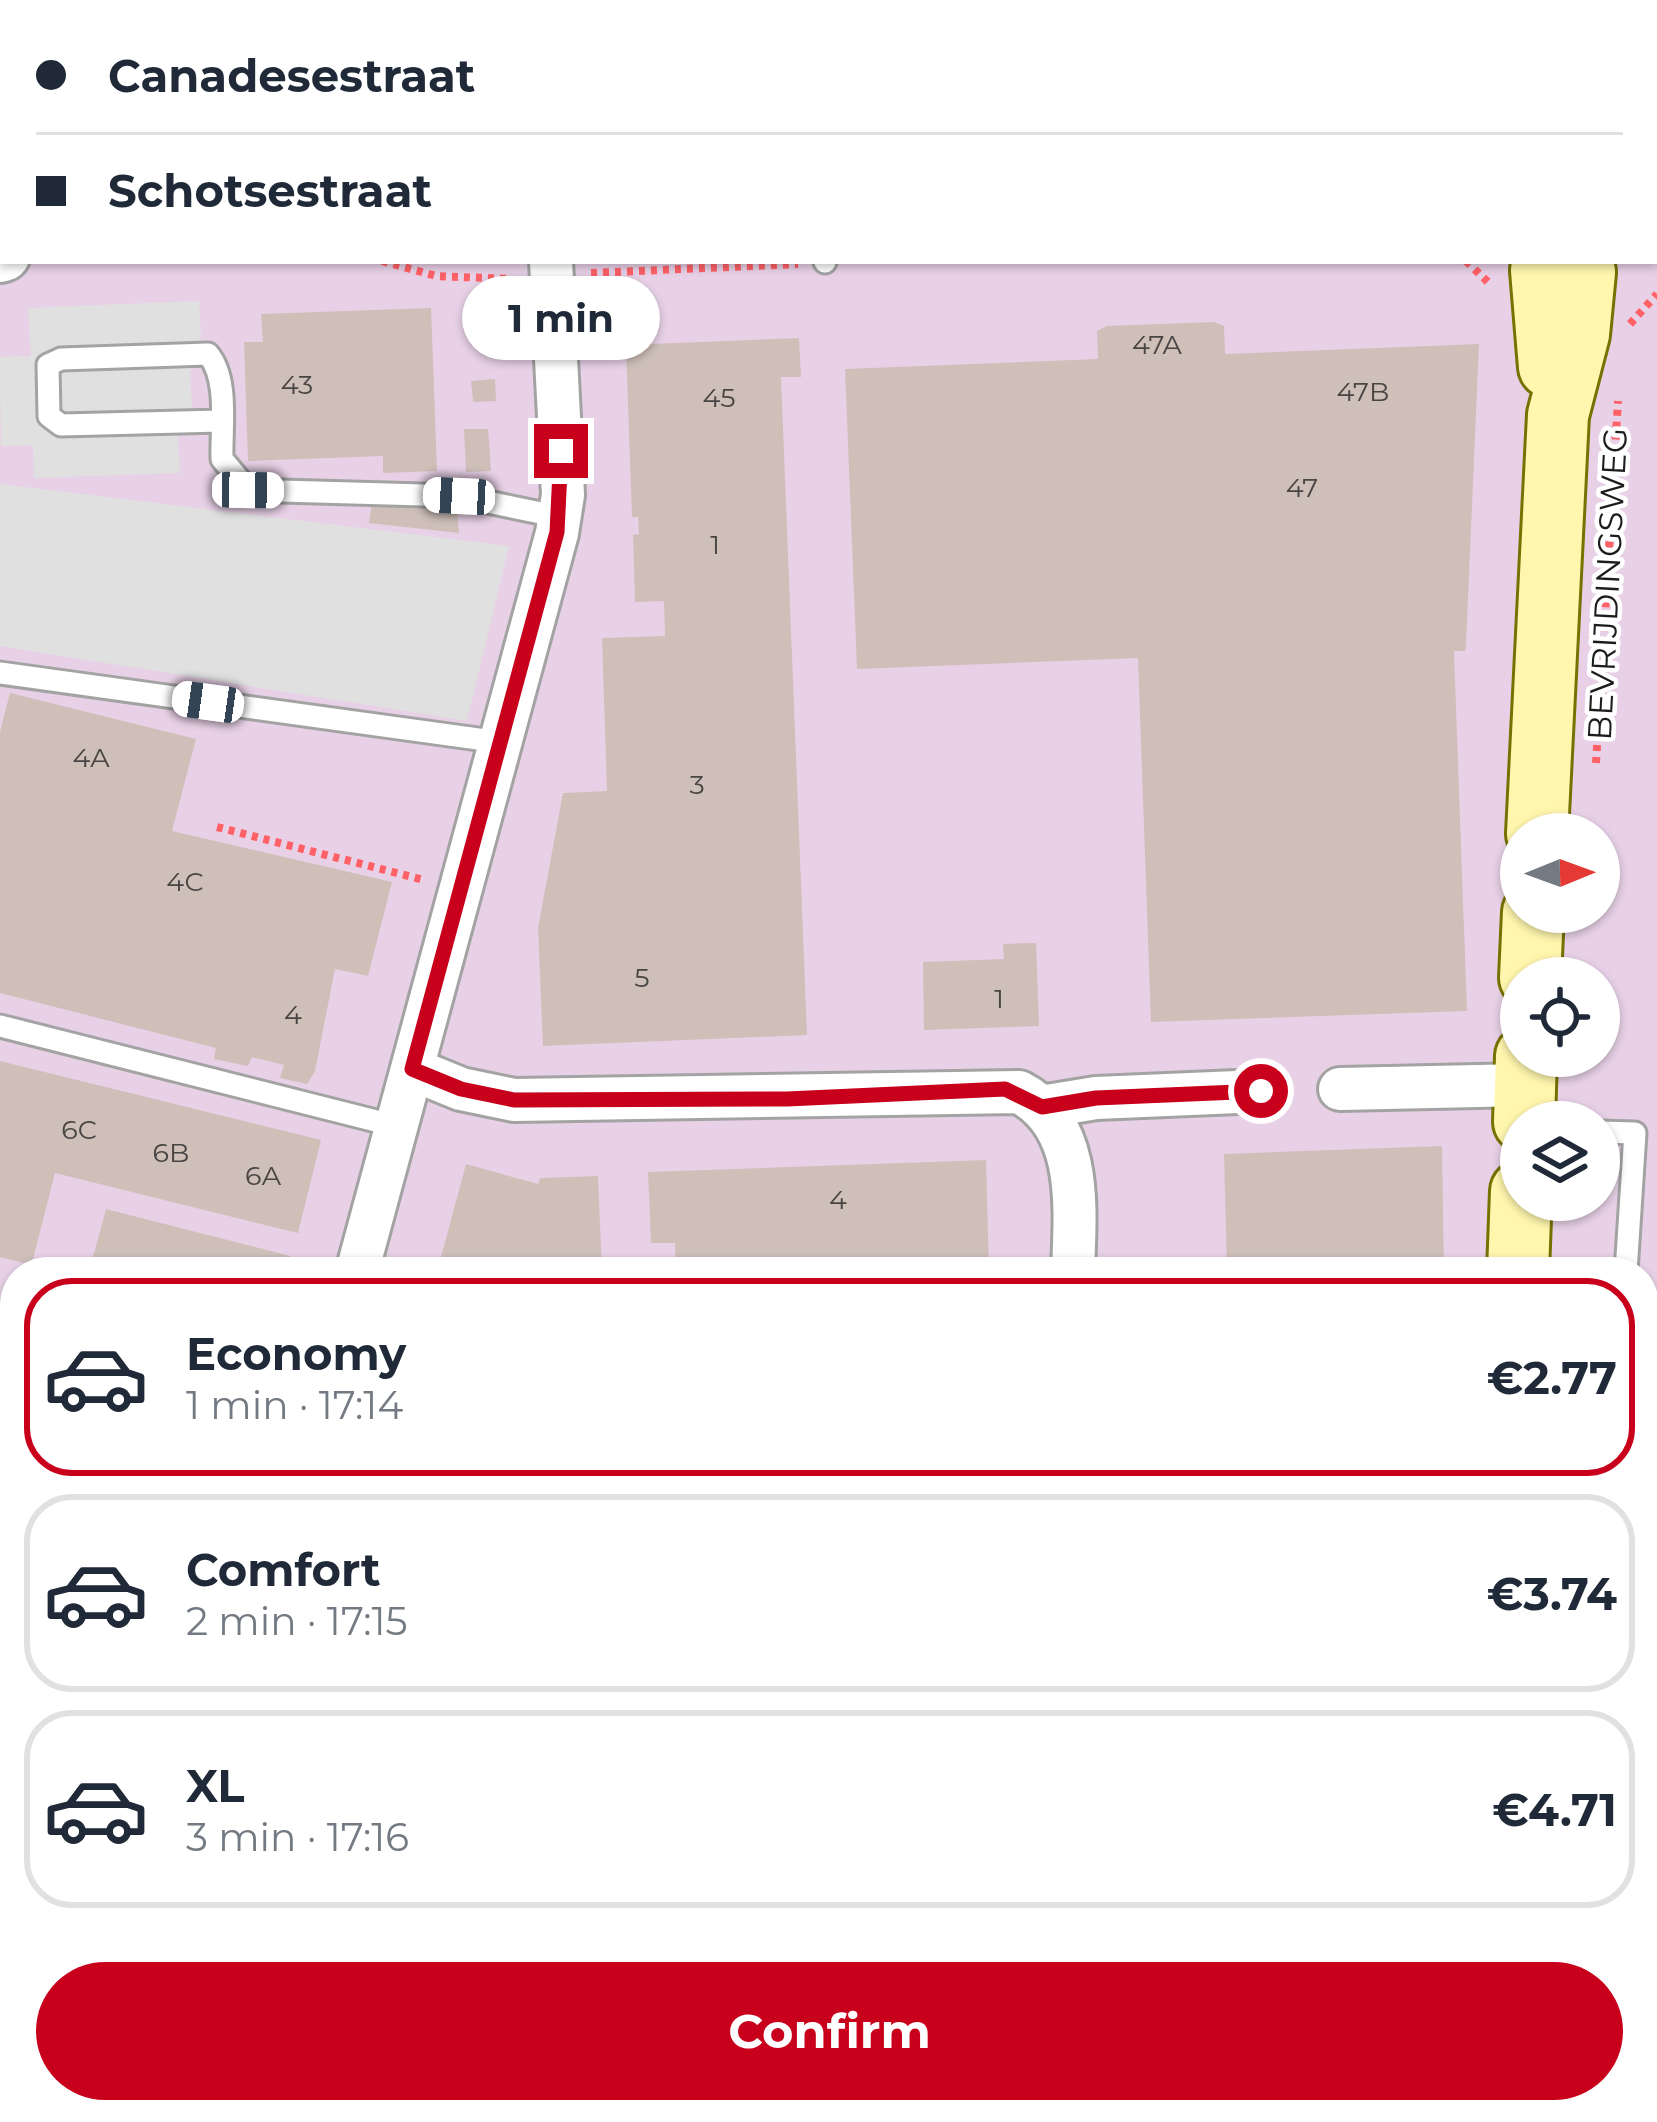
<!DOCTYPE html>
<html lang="en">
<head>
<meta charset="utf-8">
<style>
	body { margin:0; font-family:Montserrat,sans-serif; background:#f2f2f3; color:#1f2937; height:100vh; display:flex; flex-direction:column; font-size:45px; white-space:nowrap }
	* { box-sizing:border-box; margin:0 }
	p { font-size:39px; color:#747a83 }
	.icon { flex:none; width:66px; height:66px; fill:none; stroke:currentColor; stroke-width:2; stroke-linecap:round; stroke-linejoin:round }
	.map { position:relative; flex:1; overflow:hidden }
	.details { position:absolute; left:0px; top:1257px; width:1659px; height:867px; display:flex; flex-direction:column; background:#fff; border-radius:48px 48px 0 0; box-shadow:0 3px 9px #0004 }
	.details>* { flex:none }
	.hud { position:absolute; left:0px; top:0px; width:1659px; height:264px; box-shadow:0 3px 9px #0004; display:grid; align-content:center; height:264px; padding:0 36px; background:#fff }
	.needle { width:78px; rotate:89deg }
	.fabs { position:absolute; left:1500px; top:813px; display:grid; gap:24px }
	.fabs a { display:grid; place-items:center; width:120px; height:120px; border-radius:50%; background:#fff; box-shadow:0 3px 9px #0004; font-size:60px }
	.end { position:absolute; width:54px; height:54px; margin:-27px; border:15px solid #c8001c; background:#fff; box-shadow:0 0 0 6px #fff }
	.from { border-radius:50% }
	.bubble { position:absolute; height:84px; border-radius:42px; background:#fff; box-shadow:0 3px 9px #0004; font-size:39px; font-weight:700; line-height:84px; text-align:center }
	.car { position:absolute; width:36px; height:72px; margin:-36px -18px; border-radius:15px; box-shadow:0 0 9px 3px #0007; background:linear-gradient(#fff 24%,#345 0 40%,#fff 0 76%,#345 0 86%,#fff 0) }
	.hud b { display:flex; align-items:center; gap:42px; height:114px; font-size:45px }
	.hud b+b { border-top:3px solid #e0e1e3 }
	.hud i { width:30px; height:30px; background:#1f2937 }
	ul { padding:21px 0 0; list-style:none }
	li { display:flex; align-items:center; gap:36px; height:198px; margin:0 24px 18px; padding:0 12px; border:6px solid #e0e1e3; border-radius:48px }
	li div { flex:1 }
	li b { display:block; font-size:45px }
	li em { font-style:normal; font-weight:700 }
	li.active { border-color:#c8001c }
	li>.icon { width:108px; height:108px; stroke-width:1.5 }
	.cta { display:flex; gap:24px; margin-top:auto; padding:24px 36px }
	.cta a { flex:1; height:138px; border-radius:72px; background:#c8001c; color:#fff; font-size:48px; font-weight:700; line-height:138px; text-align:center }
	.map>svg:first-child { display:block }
</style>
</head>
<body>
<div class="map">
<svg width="1657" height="2122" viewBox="0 0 1657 2122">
	<rect width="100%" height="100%" fill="#eee8e0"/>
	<!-- industrial -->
	<path fill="#e8d1e7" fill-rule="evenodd" d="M0 0H1657V1640L1644 1671V1272H15V2109H1456L1448 2122H0ZM3 3H1656V261H3ZM1521 834H1599V912H1521ZM1521 978H1599V1056H1521ZM1521 1122H1599V1200H1521Z"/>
	<!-- grass -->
	<path fill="#d2eea1" d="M1657 2040V2080L1640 2122H1505L1506 2109H1644V2041Z"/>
	<!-- parking -->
	<path fill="#e0e0e0" d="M199 301 201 337 190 374 192 405 178 439 180 473 34 478 33 445 1 446 0 357 31 356 28 308Z
		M0 484 509 546 467 721 0 646Z"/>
	<!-- building -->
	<path fill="#cebfb9" d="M431 308 437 471 383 473V456L248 461 244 342H263L261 314Z
		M1214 322 1224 326 1225 354 1479 344 1466 645 1465 651H1454L1467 1011 1151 1022 1138 658 857 669 845 369 1098 359 1097 331 1107 326Z
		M799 338 801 377H781L807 1035 543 1046 538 928 563 793 607 791 602 638 665 636 664 601 635 602 633 535 639 534 638 517H632L626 345Z
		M495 379 496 401 473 402 471 381Z
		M464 429H488L491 471 466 472Z
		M372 502 457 512 459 533 369 523Z
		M10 693 196 739 172 831 392 882 368 976 335 969 315 1071 307 1084 280 1078 284 1065 252 1057 248 1066 214 1059 216 1048 0 993V732Z
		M1036 943 1039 1026 924 1030 923 962 1004 959 1003 944Z
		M0 1061 321 1140 298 1233 55 1173 30 1271 25 1263 0 1257Z
		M1442 1146 1444 1272H1227L1224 1154Z
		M986 1160 989 1272H676L675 1243H651L648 1172Z
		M466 1164 538 1184 540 1178 598 1176 602 1272H437Z
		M106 1209 290 1256 286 1272H89Z
		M0 1422 15 1426V1744L2 1795Z
		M1653 1608H1657V1701L1649 1700Z
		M3 2044 15 2047V2109H56L52 2122H0Z
		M250 2109H448L444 2122H247Z
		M475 2109H566L563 2122H509L474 2114Z
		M946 2109H1359L1370 2112 1368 2122H943Z"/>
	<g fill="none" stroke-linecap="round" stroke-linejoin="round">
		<defs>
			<path id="service" d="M825 261V262
				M221 421 61 425 49 416 48 365 61 359 208 354C229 379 221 427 222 459L248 490 459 496 560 517
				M0 673 500 742
				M0 1026 396 1126
				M1599 1132 1635 1133 1626 1272"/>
			<path id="minor" d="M814 0V3
				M412 1069 461 1089 514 1100 1019 1092C1084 1125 1075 1210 1073 1272
				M1340 1089 1524 1085
				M1041 1107 1096 1098 1261 1091
				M357 1272 557 533 563 495 551 261
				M0 1338 15 1342
				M1644 2002 1657 2003
				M157 2122 161 2109
				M853 2122 857 2109"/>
			<path id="tertiary" d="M1656 168H1657
				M1656 226H1657
				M0 255 3 254"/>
			<path id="secondary" d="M1562 3 1563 0
				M1541 270 1549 367
				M1537 834 1558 415 1579 334 1585 272
				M1530 978 1533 912
				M1524 1122 1526 1056
				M1518 1272 1521 1191
				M1465 2122 1466 2109"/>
		</defs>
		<!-- service casing -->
		<use href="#service" stroke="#a3a3a3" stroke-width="27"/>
		<!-- minor casing -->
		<use href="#minor" stroke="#a3a3a3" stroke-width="48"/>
		<!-- tertiary casing -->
		<use href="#tertiary" stroke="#a3a3a3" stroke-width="60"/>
		<!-- secondary casing -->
		<use href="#secondary" stroke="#767200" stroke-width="66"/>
		<!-- path -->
		<path stroke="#ff6167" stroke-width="8" stroke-dasharray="6 6" stroke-linecap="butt" d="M382 261 436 276 510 279
			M1466 261 1490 284
			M591 273 798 264
			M1630 324 1657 294
			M1596 763 1618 401
			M217 827 424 880
			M1644 1927 1657 1929"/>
		<!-- service -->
		<use href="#service" stroke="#fff" stroke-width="21"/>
		<!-- minor -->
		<use href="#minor" stroke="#fff" stroke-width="42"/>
		<!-- tertiary -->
		<use href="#tertiary" stroke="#fff" stroke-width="54"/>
		<!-- secondary -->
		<use href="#secondary" stroke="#fff7ae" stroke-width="60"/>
	</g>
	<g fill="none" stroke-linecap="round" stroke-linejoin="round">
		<!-- route -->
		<path stroke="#c8001c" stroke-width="15" d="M561 451 557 532 412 1069 461 1089 514 1100 787 1099 1005 1089 1042 1107 1096 1098 1261 1091"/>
	</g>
	<g text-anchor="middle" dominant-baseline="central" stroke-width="9" stroke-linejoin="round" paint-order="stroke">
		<!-- number labels -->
		<g font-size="27" fill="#484543">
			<text x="1157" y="344">47A</text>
			<text x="297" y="384">43</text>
			<text x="1363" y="391">47B</text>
			<text x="719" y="397">45</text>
			<text x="1302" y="487">47</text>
			<text x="715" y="544">1</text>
			<text x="91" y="757">4A</text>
			<text x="697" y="784">3</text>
			<text x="185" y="881">4C</text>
			<text x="642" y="977">5</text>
			<text x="999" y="998">1</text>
			<text x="293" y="1014">4</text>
			<text x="79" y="1129">6C</text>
			<text x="171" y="1152">6B</text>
			<text x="263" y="1175">6A</text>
			<text x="838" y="1199">4</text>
		</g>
		<!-- street labels -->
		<g font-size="33" fill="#1c1c1c" stroke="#fff">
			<text transform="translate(1607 584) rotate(-87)">BEVRIJDINGSWEG</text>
		</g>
	</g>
</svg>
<div class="fabs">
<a><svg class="needle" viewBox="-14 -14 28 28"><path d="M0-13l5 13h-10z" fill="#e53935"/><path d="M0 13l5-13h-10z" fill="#747a83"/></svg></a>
<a><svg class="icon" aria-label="locate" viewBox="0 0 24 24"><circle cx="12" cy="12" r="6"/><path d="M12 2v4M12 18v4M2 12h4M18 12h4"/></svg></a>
<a><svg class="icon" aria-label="layers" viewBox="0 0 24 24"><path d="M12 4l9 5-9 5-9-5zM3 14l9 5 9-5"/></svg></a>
</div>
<i class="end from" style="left:1261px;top:1091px"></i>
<i class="end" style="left:561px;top:451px"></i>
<div class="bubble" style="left:462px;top:276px;width:198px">1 min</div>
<i class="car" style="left:248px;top:490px;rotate:91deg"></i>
<i class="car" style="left:459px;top:496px;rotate:273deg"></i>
<i class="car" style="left:208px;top:702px;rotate:278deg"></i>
<div class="hud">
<b><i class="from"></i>Canadesestraat</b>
<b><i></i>Schotsestraat</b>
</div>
<section class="details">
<ul>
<li class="active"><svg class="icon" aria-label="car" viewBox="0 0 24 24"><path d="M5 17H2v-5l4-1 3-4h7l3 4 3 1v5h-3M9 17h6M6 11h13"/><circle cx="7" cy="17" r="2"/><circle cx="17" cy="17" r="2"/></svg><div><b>Economy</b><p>1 min · 17:14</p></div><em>€2.77</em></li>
<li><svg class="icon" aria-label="car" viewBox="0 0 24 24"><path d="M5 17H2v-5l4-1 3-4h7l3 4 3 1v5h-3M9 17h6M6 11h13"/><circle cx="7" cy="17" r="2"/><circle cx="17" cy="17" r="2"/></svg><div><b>Comfort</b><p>2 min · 17:15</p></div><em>€3.74</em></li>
<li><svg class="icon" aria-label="car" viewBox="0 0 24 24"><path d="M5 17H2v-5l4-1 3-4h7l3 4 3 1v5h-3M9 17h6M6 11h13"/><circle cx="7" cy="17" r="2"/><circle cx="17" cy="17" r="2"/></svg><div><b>XL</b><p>3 min · 17:16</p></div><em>€4.71</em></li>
</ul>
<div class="cta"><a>Confirm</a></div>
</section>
</div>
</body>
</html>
